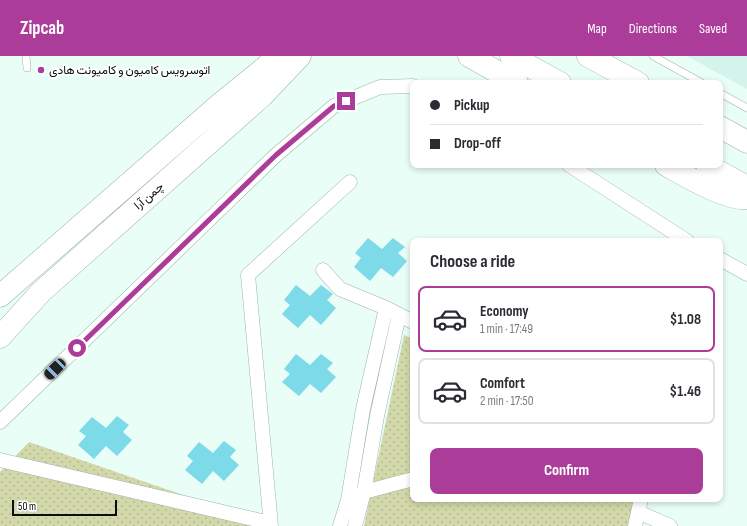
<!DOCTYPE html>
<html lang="en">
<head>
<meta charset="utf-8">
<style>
	body { margin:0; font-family:"Sofia Sans Condensed",Vazirmatn,sans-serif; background:#f7f7f7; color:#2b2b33; height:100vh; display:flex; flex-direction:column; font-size:15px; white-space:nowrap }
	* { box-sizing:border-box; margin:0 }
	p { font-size:13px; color:#7c7c81 }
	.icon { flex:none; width:22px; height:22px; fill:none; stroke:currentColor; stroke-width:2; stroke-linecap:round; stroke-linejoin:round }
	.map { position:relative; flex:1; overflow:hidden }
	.panel { position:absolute; left:410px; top:182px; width:313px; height:264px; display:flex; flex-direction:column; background:#fff; border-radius:8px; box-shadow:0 2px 6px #0003 }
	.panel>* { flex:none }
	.hud { position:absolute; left:410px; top:24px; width:313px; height:88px; border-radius:8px; box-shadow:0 2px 6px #0003; display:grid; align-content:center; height:88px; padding:0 20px; background:#fff }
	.scale { position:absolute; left:12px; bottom:10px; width:105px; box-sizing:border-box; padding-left:4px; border:2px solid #070e0c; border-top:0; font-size:11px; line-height:14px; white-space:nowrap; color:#070e0c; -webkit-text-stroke:3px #fff; paint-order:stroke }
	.end { position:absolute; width:18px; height:18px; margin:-9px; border:5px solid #ac3c99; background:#fff; box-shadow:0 0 0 2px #fff }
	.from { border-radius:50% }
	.car { position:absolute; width:12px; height:24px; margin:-12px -6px; border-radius:5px; box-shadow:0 0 3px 1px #0007; background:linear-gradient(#222 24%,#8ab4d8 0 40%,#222 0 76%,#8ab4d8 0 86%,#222 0) }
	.hud b { display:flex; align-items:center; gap:14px; height:38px; font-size:15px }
	.hud b+b { border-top:1px solid #e1e1e2 }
	.hud i { width:10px; height:10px; background:#2b2b33 }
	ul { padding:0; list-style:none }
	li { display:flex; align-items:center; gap:12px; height:66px; margin:0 8px 6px; padding:0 12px; border:2px solid #e1e1e2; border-radius:8px }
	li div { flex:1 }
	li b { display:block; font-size:15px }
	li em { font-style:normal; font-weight:700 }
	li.active { border-color:#ac3c99 }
	li>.icon { width:36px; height:36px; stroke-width:1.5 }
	h2 { padding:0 20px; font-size:18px; line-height:48px }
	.action { display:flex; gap:8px; margin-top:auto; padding:8px 20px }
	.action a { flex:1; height:46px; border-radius:8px; background:#ac3c99; color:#fff; font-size:16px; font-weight:700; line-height:46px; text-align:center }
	header { display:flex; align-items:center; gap:24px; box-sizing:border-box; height:56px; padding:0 20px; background:#ac3c99; color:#fff }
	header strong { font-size:19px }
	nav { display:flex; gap:22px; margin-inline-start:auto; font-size:14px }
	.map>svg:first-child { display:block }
</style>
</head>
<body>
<header>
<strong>Zipcab</strong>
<nav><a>Map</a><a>Directions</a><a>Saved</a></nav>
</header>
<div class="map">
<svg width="747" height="470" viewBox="0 0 747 470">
	<defs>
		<pattern id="park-dots" width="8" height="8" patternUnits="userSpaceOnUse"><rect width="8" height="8" fill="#d3d8aa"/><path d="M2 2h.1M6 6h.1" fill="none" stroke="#b4b891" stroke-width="1.8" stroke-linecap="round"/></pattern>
	</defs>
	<rect width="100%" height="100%" fill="#e8fef7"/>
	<!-- built -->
	<path fill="#d4f3ea" d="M687 0H747V33Z"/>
	<!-- park -->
	<path fill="url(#park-dots)" d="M404 279 413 283V443H634L628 470H364Z
		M29 386 250 462 253 470H0V416Z"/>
	<!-- building -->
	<path fill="#7ddae8" d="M368 182 382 193 393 182 405 191 398 197 407 205 393 221 381 212 370 225 354 211 361 202 355 197Z
		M296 229 310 240 321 229 333 238 327 244 336 252 321 269 310 259 298 272 282 258 290 249 284 244Z
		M296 298 310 309 321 298 333 307 327 313 336 321 321 337 310 328 299 340 282 326 290 318 284 313Z
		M117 360 129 369 123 376 132 384 117 400 106 390 94 403 78 389 86 380 79 375 92 361 106 372Z
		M224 385 236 394 230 401 239 409 224 425 213 415 202 428 185 414 193 405 187 400 199 386 213 397Z"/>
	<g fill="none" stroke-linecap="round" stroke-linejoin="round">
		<defs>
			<path id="lane" d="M26 0 27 12
				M653 0 702 27
				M720 37 747 52"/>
			<path id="street" d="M569 109 687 185
				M720 203 747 218
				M323 214 340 233 386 252 413 266
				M0 366 276 99 334 50 380 31 413 30
				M0 404 270 467
				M356 440 364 436 413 423
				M638 456 670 470
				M271 470 248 219 350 126
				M340 470 348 444 363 353 386 252
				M355 470 364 436 377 360 399 259
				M635 470 641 443"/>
			<path id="primary" d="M469 0 517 27
				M666 109C684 119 727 145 747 142
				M0 240 220 48 267 10 275 0
				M0 281 41 236 262 40 300 0"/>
			<path id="highway" d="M511 0 560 27
				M588 0 638 27
				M720 71 747 86
				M707 109 747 131"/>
		</defs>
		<!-- lane casing -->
		<use href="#lane" stroke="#9fb4ad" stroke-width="8"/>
		<!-- street casing -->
		<use href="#street" stroke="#9fb4ad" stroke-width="15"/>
		<!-- primary casing -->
		<use href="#primary" stroke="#9fb4ad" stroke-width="23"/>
		<!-- highway casing -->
		<use href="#highway" stroke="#9fb4ad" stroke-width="23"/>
		<!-- lane -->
		<use href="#lane" stroke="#fff" stroke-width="7"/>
		<!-- street -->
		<use href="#street" stroke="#fff" stroke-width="14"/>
		<!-- primary -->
		<use href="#primary" stroke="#fff" stroke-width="22"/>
		<!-- highway -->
		<use href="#highway" stroke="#fff" stroke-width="22"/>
	</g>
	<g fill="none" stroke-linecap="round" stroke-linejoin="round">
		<!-- route -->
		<path stroke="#ac3c99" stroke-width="5" d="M77 292 276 99 334 50 346 45"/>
	</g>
	<!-- markers -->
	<circle fill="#ac3c99" stroke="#fff" stroke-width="1.5" cx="41" cy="14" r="4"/>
	<g text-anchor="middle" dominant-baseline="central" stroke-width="3.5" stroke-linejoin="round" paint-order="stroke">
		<!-- poi labels -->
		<g font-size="12" fill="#070e0c" stroke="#fff" text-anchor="start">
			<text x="49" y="14">اتوسرویس کامیون و کامیونت هادی</text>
		</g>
		<!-- street labels -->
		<g font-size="12" fill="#070e0c" stroke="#fff">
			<text transform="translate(149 140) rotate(-41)">چمن آرا</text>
		</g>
	</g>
</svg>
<div class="scale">50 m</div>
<i class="end from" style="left:77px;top:292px"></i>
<i class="end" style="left:346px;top:45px"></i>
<i class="car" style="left:55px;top:313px;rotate:226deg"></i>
<div class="hud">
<b><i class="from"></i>Pickup</b>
<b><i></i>Drop-off</b>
</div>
<section class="panel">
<h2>Choose a ride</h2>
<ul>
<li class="active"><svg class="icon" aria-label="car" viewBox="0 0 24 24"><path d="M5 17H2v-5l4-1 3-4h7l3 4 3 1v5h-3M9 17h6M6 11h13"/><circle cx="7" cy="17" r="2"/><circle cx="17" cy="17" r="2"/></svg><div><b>Economy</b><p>1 min · 17:49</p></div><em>$1.08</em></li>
<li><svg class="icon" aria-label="car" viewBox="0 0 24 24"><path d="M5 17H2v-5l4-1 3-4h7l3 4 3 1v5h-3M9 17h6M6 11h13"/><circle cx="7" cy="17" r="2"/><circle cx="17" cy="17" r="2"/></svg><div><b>Comfort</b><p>2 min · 17:50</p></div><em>$1.46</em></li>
</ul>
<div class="action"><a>Confirm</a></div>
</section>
</div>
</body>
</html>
